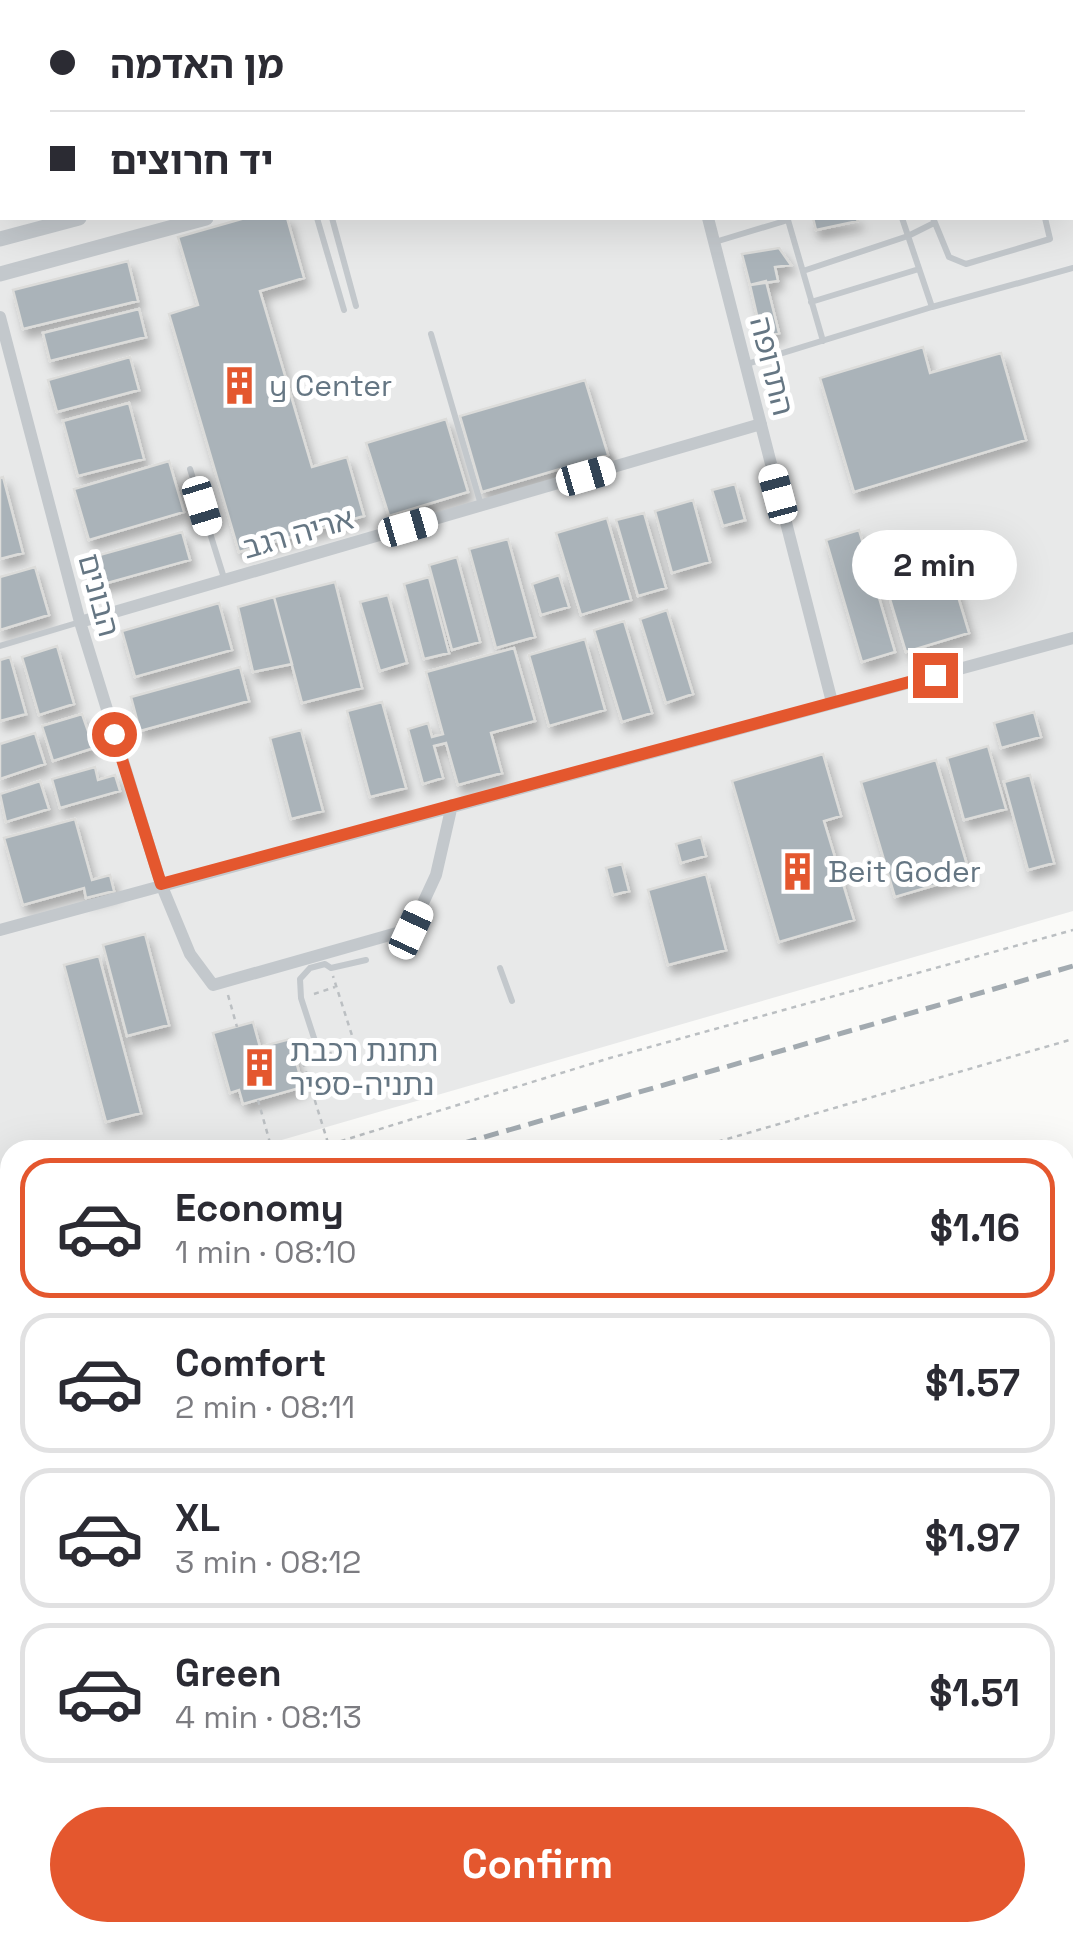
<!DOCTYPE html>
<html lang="en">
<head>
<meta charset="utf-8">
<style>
	body { margin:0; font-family:"Space Grotesk","Noto Sans Hebrew",sans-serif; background:#f2f2f3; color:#2b2b33; height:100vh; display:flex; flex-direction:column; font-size:38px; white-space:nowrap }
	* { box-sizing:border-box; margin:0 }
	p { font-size:32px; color:#7c7c81 }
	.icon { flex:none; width:55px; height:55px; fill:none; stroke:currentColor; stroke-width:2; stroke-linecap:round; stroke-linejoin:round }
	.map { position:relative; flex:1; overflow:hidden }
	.panel { position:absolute; left:0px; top:1140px; width:1075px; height:802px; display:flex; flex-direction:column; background:#fff; border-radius:30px 30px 0 0; box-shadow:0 10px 40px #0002 }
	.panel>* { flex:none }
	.guide { position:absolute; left:0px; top:0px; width:1075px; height:220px; box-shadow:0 10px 40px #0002; display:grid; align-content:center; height:220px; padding:0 50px; background:#fff }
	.end { position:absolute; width:45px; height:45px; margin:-22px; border:12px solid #e4572e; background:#fff; box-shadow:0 0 0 5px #fff }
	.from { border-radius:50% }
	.bubble { position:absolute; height:70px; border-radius:35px; background:#fff; box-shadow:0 10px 40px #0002; font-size:32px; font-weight:600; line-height:70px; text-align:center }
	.car { position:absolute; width:30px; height:60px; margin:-30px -15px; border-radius:12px; box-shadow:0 0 8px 2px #0007; background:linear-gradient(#fff 24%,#345 0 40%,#fff 0 76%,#345 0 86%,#fff 0) }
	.guide b { display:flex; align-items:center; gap:35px; height:95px; font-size:38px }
	.guide b+b { border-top:2px solid #e1e1e2 }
	.guide i { width:25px; height:25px; background:#2b2b33 }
	ul { padding:18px 0 0; list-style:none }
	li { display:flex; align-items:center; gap:30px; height:140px; margin:0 20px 15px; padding:0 30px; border:5px solid #e1e1e2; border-radius:30px }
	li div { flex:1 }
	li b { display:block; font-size:38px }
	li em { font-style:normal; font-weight:600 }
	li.active { border-color:#e4572e }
	li>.icon { width:90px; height:90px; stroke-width:1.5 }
	.primary-button { display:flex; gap:20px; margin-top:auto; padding:20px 50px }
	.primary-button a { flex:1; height:115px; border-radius:60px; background:#e4572e; color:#fff; font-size:40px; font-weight:600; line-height:115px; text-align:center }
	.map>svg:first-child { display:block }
</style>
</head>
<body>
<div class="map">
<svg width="1073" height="1942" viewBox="0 0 1073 1942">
	<defs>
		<filter id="shadow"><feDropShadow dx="4.5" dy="8" stdDeviation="5" flood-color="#0004"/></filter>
	</defs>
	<rect width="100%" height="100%" fill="#fafaf8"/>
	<!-- built -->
	<path fill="#e8e9e9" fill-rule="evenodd" d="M0 0H1073V911L247 1150H10V1221L0 1224ZM2 2H1072V218H2Z"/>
	<!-- building -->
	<path fill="#aab3b9" stroke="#dcdcda" stroke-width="2.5" filter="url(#shadow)" d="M49 0H118V2H50Z
		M317 0H411L412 2H318Z
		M245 218H287L304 278 260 291 312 467 347 457 364 516 239 552 169 314 198 305 178 237Z
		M813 218H856L858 221 816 230Z
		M779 248 791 265 775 267 778 281 750 285 742 254Z
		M128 261 138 301 23 329 13 290Z
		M766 281 779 333 762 337 750 285Z
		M139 309 146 337 50 361 43 333Z
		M923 347 930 373 1001 353 1026 440 854 492 820 378Z
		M130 357 139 390 57 412 48 380Z
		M585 380 608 455 482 492 460 416Z
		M129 403 144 459 78 476 63 421Z
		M446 419 468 492 389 516 366 443Z
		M169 461 184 512 89 540 74 489Z
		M3 477 23 553 0 559V478Z
		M735 484 745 520 723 526 712 490Z
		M693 500 710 562 672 573 655 511Z
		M644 513 666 588 638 596 616 520Z
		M607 518 631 600 581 615 556 533Z
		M859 530 895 652 862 662 826 540Z
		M182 532 190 560 93 587 85 559Z
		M940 537 969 633 906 652 877 556Z
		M508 539 535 637 496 648 469 549Z
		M457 557 480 642 452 650 429 565Z
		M35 567 49 615 0 630V577Z
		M559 575 569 607 541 615 532 584Z
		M429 577 449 653 424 659 404 584Z
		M335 582 362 688 302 703 274 597Z
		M388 595 407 663 380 671 360 602Z
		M274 597 292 664 253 672 238 607Z
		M219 603 232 650 135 677 122 631Z
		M667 610 693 694 666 703 640 619Z
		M624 621 652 713 622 722 594 630Z
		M585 639 605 710 549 726 529 655Z
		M57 646 74 704 39 715 22 657Z
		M514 648 535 721 491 733 502 773 458 785 446 743 434 746 443 778 423 784 408 729 428 723 432 737 443 734 426 672Z
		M10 657 26 714 0 721V660Z
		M240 667 249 701 140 731 131 697Z
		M382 702 406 788 370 797 347 711Z
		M1034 712 1041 737 1001 748 994 723Z
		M82 714 94 748 53 761 42 726Z
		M301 730 323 811 291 819 270 738Z
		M35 733 45 764 0 779V744Z
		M988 746 1006 809 964 820 947 758Z
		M823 754 841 816 824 821 854 920 779 942 732 781Z
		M936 760 970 875 895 897 861 782Z
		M95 767 98 780 115 775 120 791 60 808 52 779Z
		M1030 775 1054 863 1028 870 1004 782Z
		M40 781 49 809 6 822 0 794Z
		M75 819 92 880 110 875 114 891 86 898 84 888 23 905 4 838Z
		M701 837 706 856 681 863 676 844Z
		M622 864 629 891 613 895 606 868Z
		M706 874 726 950 668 965 648 890Z
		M145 934 169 1025 127 1036 103 945Z
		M99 956 141 1113 106 1122 64 965Z
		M253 1022 260 1047 290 1039 303 1087 243 1104 239 1090 230 1093 213 1033Z
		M1065 1927 1069 1942H1045L1043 1932H1065Z
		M1007 1932H1024L1021 1938 1023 1942H1005L1001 1936Z"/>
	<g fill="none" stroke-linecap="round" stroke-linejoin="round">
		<!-- path -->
		<path stroke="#bbbfc2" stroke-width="2.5" stroke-dasharray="5 5" stroke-linecap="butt" d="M314 994 335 987
			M228 995 237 1027
			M258 1100 272 1150
			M328 1143 303 1062 355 1045 333 976
			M312 1150 610 1058 1073 930
			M689 1150 1073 1039
			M0 1246 10 1243
			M0 1346 10 1344"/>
		<!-- service -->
		<path stroke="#c3c8cc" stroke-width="6" d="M755 2 762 0
			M1072 137H1073
			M317 218 344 310
			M332 218 356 306
			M902 218 932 307
			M933 218 949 257 966 264 1050 239 1045 218
			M715 242 788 220 823 341
			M803 271 908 236 934 223
			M811 302 919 269
			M431 334 481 505
			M747 364 932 307 1073 268
			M190 469 224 578
			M0 646 80 622
			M500 968 512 1001
			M315 1041 301 998 300 979 310 968 325 964 331 968 366 960"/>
		<!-- minor -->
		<path stroke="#c3c8cc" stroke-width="12" d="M651 0 652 2
			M708 218 832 702
			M0 317 80 622 161 884 190 954 213 985 411 929 436 875 452 805
			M80 622 761 424
			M0 930 1073 638"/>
		<!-- tertiary -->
		<path stroke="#c3c8cc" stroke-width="15" d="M852 2 860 0
			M967 2 976 0
			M0 239 79 218
			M0 274 206 218"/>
		<!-- rail -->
		<path stroke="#a2aab0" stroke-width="5" stroke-dasharray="15 8" stroke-linecap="butt" d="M440 1150 1073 966
			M0 1290 10 1287"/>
	</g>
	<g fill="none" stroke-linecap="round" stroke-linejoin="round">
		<!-- route -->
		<path stroke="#e4572e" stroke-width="12" d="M114 734 161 884 935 675"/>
	</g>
	<!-- icons -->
	<defs>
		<symbol id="building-bare" viewBox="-9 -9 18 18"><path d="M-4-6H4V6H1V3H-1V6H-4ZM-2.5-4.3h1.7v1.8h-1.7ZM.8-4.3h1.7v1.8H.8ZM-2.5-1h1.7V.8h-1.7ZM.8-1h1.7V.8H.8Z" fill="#e4572e" stroke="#fff" stroke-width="2.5" paint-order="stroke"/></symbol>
	</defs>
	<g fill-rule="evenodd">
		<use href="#building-bare" x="212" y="358" width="55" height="55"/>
		<use href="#building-bare" x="770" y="844" width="55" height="55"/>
		<use href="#building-bare" x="232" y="1040" width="55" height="55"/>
	</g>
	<g text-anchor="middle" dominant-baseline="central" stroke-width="10" stroke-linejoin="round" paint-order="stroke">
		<!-- street labels -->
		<g font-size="30" fill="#657683" stroke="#fff">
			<text transform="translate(772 366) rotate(76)">התרופה</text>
			<text transform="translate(298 533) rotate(-16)">אריה רגב</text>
			<text transform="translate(99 595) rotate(75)">הבונים</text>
		</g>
		<!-- poi labels -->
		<g font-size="30" fill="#657683" stroke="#fff" text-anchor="start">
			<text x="269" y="385">y Center</text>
			<text x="828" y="871">Beit Goder</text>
			<text x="290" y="1050">תחנת רכבת<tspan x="290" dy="34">נתניה-ספיר</tspan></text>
		</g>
	</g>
</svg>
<i class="end from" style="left:114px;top:734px"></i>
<i class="end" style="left:935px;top:675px"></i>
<div class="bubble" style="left:852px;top:530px;width:165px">2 min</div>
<i class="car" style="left:586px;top:476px;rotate:74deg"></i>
<i class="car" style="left:778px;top:494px;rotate:345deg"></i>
<i class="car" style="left:202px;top:506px;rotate:163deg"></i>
<i class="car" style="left:408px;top:527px;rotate:74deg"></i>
<i class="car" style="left:411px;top:930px;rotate:25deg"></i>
<div class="guide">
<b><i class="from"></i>מן האדמה</b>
<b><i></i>יד חרוצים</b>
</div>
<section class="panel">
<ul>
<li class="active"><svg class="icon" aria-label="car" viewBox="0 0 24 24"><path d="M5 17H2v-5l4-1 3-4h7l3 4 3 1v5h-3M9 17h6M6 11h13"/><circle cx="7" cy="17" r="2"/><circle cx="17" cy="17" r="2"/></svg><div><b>Economy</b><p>1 min · 08:10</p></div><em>$1.16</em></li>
<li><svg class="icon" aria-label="car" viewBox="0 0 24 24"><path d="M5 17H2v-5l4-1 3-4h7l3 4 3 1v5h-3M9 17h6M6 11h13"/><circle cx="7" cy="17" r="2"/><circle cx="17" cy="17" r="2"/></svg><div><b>Comfort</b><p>2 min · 08:11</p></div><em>$1.57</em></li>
<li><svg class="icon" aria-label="car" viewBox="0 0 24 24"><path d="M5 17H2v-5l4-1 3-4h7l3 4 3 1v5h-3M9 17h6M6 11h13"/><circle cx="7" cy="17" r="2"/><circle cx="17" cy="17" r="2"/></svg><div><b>XL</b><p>3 min · 08:12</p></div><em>$1.97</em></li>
<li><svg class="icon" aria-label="car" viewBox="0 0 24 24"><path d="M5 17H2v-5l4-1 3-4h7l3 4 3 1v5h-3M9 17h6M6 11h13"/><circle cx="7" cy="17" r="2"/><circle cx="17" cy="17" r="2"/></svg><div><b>Green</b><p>4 min · 08:13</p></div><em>$1.51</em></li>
</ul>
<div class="primary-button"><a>Confirm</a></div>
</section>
</div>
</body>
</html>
